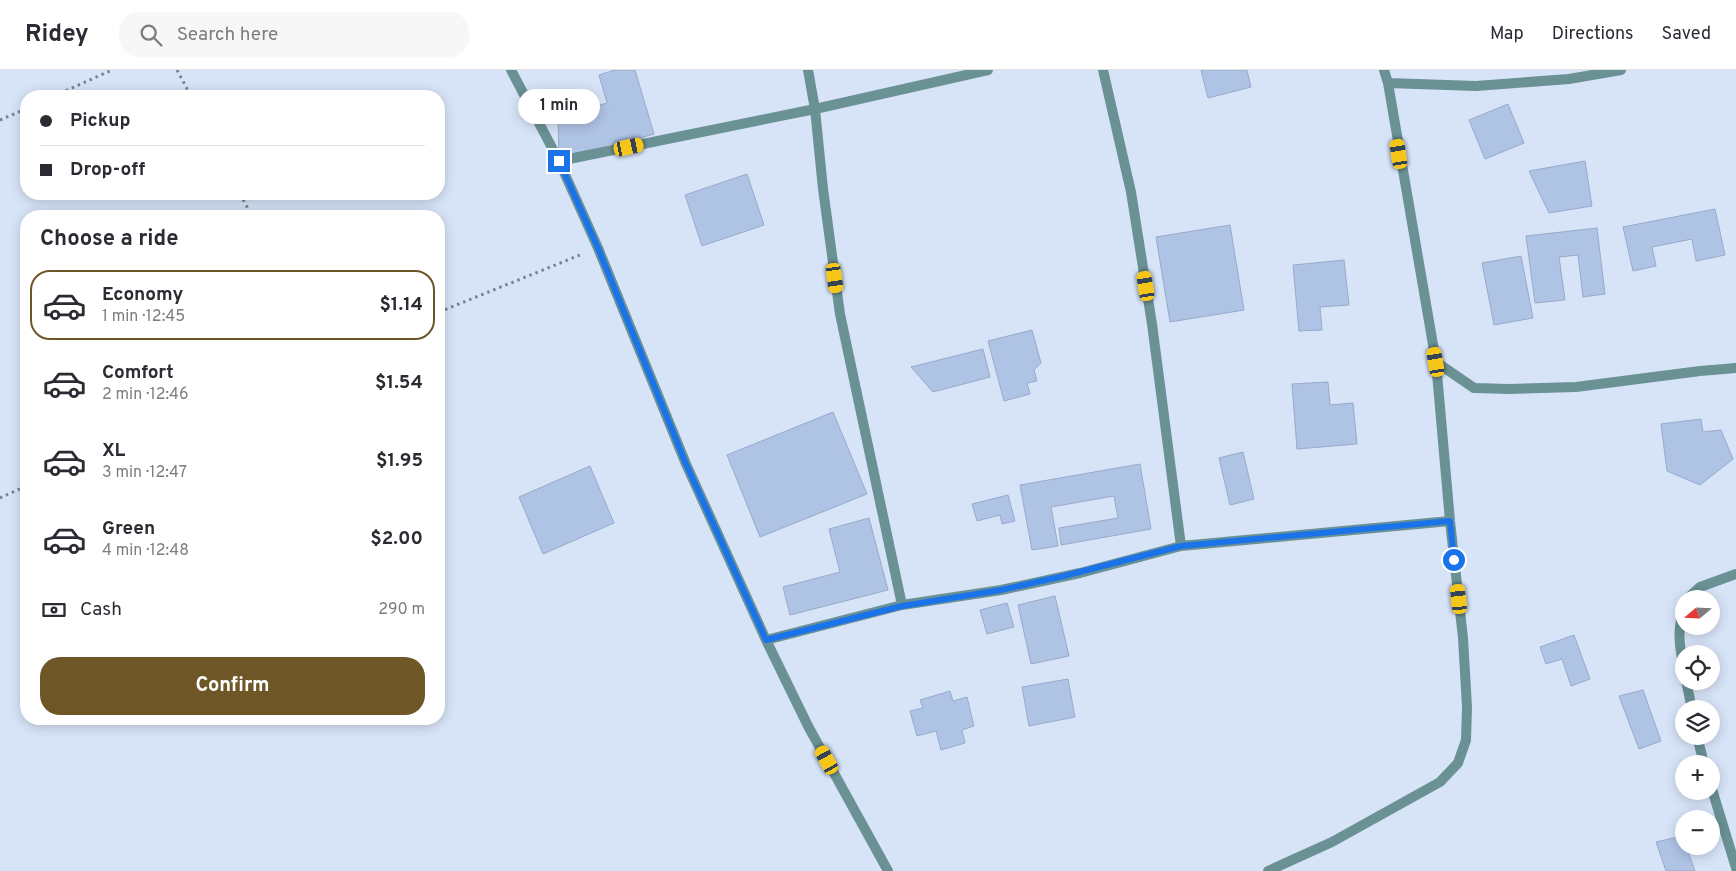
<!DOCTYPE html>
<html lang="en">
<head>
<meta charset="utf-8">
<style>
	body { margin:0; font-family:Overpass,sans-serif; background:#f7f7f7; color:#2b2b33; height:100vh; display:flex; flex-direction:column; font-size:19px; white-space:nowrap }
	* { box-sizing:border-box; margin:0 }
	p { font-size:16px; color:#7c7c81 }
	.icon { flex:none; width:28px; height:28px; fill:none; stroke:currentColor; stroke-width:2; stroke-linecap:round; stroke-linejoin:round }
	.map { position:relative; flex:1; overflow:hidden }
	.drawer { position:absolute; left:20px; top:140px; width:425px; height:515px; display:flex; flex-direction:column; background:#fff; border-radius:20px; box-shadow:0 2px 12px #0003 }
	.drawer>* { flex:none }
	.hud { position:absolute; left:20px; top:20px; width:425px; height:110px; border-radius:20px; box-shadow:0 2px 12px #0003; display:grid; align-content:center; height:110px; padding:0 20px; background:#fff }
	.needle { width:32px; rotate:251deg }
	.tools { position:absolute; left:1675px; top:520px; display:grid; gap:10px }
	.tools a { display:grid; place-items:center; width:45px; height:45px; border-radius:50%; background:#fff; box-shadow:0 2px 12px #0003; font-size:25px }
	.end { position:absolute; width:22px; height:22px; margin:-11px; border:6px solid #1a73e8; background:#fff; box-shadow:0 0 0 2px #fff }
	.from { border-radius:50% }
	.bubble { position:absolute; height:35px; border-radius:18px; background:#fff; box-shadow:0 2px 12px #0003; font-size:16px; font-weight:700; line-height:35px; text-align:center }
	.car { position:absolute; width:15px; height:30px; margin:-15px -8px; border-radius:6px; box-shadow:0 0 4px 1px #0007; background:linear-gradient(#f5c518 24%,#345 0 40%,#f5c518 0 76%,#345 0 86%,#f5c518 0) }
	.hud b { display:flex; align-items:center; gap:18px; height:48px; font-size:19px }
	.hud b+b { border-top:1px solid #e1e1e2 }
	.hud i { width:12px; height:12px; background:#2b2b33 }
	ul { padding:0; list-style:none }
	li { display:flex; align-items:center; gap:15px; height:70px; margin:0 10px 8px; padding:0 10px; border:2px solid transparent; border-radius:20px }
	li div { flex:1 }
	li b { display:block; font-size:19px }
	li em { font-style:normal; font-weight:700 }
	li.active { border-color:#6f5627 }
	li>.icon { width:45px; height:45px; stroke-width:1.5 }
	h2 { padding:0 20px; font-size:22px; line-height:60px }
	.pay { display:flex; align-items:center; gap:12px; height:55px; padding:0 20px; font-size:19px }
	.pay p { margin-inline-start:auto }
	.cta { display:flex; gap:10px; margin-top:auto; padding:10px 20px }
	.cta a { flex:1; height:58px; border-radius:20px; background:#6f5627; color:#fff; font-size:20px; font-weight:700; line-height:58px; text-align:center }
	header { display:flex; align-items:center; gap:30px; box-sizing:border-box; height:70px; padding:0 25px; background:#fff; border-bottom:1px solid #e1e1e2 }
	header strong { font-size:24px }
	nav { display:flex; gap:28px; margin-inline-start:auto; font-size:18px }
	.search { width:350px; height:45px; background:#f7f7f7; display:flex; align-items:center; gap:12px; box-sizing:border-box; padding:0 18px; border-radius:20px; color:#7c7c81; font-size:19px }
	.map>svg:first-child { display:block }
</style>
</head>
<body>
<header>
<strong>Ridey</strong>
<div class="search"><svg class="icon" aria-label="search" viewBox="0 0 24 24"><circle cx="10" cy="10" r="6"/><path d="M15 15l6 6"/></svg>Search here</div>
<nav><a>Map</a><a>Directions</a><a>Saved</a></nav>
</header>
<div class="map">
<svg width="1736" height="801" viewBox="0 0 1736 801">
	<rect width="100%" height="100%" fill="#d7e4f8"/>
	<!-- building -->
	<path fill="#afc3e5" stroke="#97aacb" d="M615 0H635L654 64 559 91 558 47 607 33 599 5Z
		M1201 0H1247L1251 17 1208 28Z
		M1508 34 1524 73 1485 89 1469 50Z
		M1585 91 1592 136 1549 143 1529 101Z
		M747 104 764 155 702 176 685 125Z
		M1715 139 1725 185 1696 191 1692 169 1652 177 1656 196 1633 201 1623 157Z
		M1230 155 1244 240 1170 252 1156 167Z
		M1597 158 1605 224 1583 227 1578 185 1559 187 1565 230 1535 233 1526 166Z
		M1521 186 1533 248 1494 255 1482 193Z
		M1344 190 1349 235 1320 237 1322 260 1299 261 1293 195Z
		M1032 260 1041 293 1034 300 1037 311 1027 313 1030 324 1004 331 988 271Z
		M983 279 990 307 933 322 911 297Z
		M1328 312 1330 335 1353 333 1357 374 1297 379 1292 314Z
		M833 342 867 424 760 467 727 385Z
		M1701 349 1703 362 1721 360 1733 389 1700 415 1667 401 1661 354Z
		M1243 382 1254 429 1230 435 1219 388Z
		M1140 394 1151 459 1061 475 1059 458 1118 448 1114 426 1051 437 1058 476 1032 480 1020 415Z
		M590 396 614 453 543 484 519 427Z
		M1008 425 1015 451 1002 454 1000 445 977 451 972 434Z
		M869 448 888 520 790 545 783 517 840 502 829 459Z
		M1055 526 1069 586 1031 594 1018 535Z
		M1007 533 1014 557 987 564 980 540Z
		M1574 565 1590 609 1571 616 1562 589 1546 594 1540 577Z
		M1068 609 1075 647 1029 656 1022 617Z
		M1643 620 1661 671 1639 679 1619 626Z
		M950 621 953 631 967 627 974 656 962 660 965 673 941 680 936 661 917 666 910 641 923 638 920 630Z
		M1682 766 1684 776H1686L1695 801H1666L1656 772Z"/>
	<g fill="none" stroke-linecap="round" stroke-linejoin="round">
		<!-- path -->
		<path stroke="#788292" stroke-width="3" stroke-dasharray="2.5 4" stroke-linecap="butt" d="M177 0 191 26
			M54 26 112 0
			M0 50 26 39
			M240 124 252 146
			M439 242 580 185
			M0 428 26 416"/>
		<!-- street -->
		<path stroke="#6a9194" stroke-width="10" d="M511 0 559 91 598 178 686 394 766 570 808 656 888 801
			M808 0 815 39 823 119 840 244 902 535
			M1103 0 1131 122 1152 254 1181 476
			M1388 13 1476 16 1569 9 1621 0
			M559 91 815 39 988 0
			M1436 292 1474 318 1509 319 1576 317 1700 301 1736 298
			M1687 529 1700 517 1736 504
			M1684 537C1677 561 1679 575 1684 598
			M766 570 902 535 1001 520 1080 503 1181 476 1450 451
			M1686 611 1692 639
			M1697 666 1704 694
			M1711 716 1736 798
			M1268 801 1332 772 1440 712 1458 693 1466 670 1467 637 1463 568 1450 451 1436 292 1388 13 1384 0"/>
	</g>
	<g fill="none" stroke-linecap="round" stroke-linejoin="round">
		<!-- route -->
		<path stroke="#1a73e8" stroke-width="6" d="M559 91 598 178 686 394 766 570 902 536 1001 520 1064 506 1181 476 1450 451 1454 490"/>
	</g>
</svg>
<div class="tools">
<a><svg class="needle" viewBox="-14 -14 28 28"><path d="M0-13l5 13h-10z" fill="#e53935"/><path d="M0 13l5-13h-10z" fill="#7c7c81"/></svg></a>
<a><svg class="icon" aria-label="locate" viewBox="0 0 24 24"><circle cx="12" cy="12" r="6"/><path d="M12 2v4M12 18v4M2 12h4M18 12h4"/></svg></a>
<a><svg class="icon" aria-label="layers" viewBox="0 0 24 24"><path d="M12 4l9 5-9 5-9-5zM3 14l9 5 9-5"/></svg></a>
<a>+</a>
<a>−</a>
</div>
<i class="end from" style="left:1454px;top:490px"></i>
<i class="end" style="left:559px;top:91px"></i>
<div class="bubble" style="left:518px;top:19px;width:82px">1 min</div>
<i class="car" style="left:629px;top:77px;rotate:78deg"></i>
<i class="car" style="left:1399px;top:84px;rotate:351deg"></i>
<i class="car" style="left:835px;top:208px;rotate:172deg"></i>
<i class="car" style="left:1146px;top:216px;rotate:351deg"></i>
<i class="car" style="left:1436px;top:292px;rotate:350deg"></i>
<i class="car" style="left:1459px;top:529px;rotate:354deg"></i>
<i class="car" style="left:827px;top:690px;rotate:331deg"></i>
<div class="hud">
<b><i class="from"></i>Pickup</b>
<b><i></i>Drop-off</b>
</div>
<section class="drawer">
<h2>Choose a ride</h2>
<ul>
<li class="active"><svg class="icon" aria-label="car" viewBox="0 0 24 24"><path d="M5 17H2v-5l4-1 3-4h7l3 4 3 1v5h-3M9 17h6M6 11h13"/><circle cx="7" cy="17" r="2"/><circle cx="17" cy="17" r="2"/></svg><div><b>Economy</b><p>1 min · 12:45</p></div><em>$1.14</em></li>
<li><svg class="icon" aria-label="car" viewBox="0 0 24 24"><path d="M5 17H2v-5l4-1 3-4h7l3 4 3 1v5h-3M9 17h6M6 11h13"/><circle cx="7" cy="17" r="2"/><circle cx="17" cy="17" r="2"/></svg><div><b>Comfort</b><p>2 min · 12:46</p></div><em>$1.54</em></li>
<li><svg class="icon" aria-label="car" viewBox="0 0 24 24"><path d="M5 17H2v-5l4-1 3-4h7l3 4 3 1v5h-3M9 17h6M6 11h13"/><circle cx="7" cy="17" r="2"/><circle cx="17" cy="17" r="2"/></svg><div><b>XL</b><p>3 min · 12:47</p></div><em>$1.95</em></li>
<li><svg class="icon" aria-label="car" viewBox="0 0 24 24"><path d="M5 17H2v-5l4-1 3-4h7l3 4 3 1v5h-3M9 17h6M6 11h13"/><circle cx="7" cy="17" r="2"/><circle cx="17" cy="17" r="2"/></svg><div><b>Green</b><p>4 min · 12:48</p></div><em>$2.00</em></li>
</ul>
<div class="pay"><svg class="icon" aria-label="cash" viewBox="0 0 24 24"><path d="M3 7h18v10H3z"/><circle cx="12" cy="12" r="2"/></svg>Cash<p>290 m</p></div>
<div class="cta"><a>Confirm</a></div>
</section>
</div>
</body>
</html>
